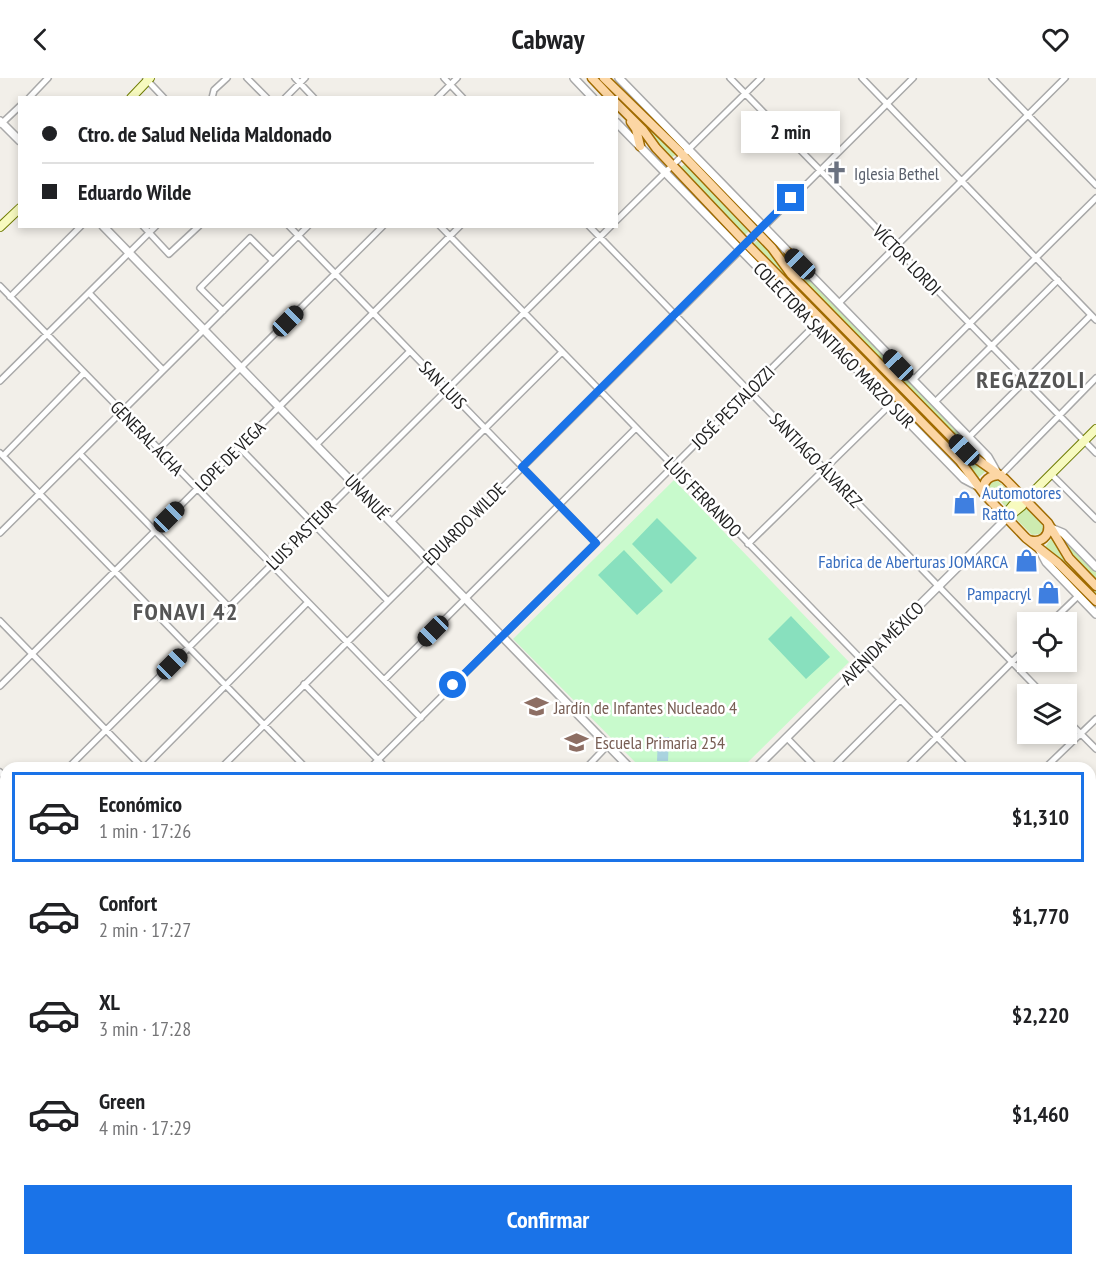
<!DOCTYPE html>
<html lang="es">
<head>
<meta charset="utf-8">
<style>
	body { margin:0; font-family:"PT Sans Narrow",sans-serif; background:#f6f6f6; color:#202124; height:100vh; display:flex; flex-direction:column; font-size:22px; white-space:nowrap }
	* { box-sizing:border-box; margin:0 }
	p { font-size:20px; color:#757577 }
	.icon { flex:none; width:33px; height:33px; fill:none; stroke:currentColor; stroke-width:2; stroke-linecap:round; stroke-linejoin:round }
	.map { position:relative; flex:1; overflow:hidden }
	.side { position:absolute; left:0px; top:684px; width:1096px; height:504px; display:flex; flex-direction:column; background:#fff; border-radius:18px 18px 0 0; box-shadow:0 3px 9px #0003 }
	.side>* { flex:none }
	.hud { position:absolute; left:18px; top:18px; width:600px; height:132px; border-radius:0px; box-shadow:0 3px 9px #0003; display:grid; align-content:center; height:132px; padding:0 24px; background:#fff }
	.controls { position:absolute; left:1017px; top:534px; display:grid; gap:12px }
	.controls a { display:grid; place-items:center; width:60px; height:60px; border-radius:0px; background:#fff; box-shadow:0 3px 9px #0003; font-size:30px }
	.end { position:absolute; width:27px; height:27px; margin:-14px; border:8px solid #1a73e8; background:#fff; box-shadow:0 0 0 3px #fff }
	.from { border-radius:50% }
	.bubble { position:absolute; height:42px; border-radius:0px; background:#fff; box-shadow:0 3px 9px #0003; font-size:20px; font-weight:600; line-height:42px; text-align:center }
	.car { position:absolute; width:18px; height:36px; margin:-18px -9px; border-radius:8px; box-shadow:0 0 4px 2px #0007; background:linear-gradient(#222 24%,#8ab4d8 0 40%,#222 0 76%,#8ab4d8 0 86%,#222 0) }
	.hud b { display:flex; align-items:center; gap:21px; height:57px; font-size:22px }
	.hud b+b { border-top:2px solid #e0e0e0 }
	.hud i { width:15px; height:15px; background:#202124 }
	ul { padding:10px 0 0; list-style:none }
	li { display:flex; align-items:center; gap:18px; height:90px; margin:0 12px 9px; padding:0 12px; border:3px solid transparent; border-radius:0px }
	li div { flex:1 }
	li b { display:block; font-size:22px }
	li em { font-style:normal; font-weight:600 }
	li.current { border-color:#1a73e8 }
	li>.icon { width:54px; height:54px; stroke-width:1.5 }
	.cta { display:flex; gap:12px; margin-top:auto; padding:12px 24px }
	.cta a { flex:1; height:69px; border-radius:0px; background:#1a73e8; color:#fff; font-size:24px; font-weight:600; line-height:69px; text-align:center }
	header { display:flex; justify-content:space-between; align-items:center; height:78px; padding:0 24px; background:#fff; font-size:27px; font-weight:600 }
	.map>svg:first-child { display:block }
</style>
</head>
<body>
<header><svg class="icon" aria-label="back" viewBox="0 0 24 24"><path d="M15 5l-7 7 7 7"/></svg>Cabway<svg class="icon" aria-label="heart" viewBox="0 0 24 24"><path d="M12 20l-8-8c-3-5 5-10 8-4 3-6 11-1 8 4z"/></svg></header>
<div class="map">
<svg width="1096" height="1188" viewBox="0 0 1096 1188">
	<rect width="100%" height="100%" fill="#f2efe9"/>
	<!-- grass -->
	<path fill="#cdebb0" d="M596 0H600L676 75V77L670 80 641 45Z
		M686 85 750 152 745 157 680 90Z
		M759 161 962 375 984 391 985 394 979 399 977 400 753 166Z
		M794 183 988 383 973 375 833 235 797 195Z
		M758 185 773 197 954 382 967 400Z
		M997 402 1016 420 1006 429 989 411 990 405Z
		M1026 430 1042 446 1043 451 1040 456 1032 457 1015 440Z
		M1059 456 1096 493V504L1071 479Z
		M1051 461H1053L1067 482 1096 512V519L1045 469Z"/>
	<!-- park -->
	<path fill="#c8facc" d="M674 402 849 584 742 690H641L513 561Z
		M787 1182H955L961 1188H793Z"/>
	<!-- pitch -->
	<path fill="#88e0be" d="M657 440 697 480 671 506 632 466Z
		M624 472 663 513 637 537 598 497Z
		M791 538 830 579 806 601 768 561Z"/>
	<!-- water -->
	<path fill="#aad3df" d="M658 659H669L668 683H657Z"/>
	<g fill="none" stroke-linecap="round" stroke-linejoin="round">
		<defs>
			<path id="minor" d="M247 0 267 20
				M295 0 314 20
				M444 0 463 20
				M730 0 1096 375
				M862 0 1096 242
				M992 0 1096 107
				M146 1 164 20
				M29 20 48 0
				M212 20 214 12 227 0
				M285 20 305 0
				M437 20 457 0
				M1 46 20 28
				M616 143 761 0
				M143 148 169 176 199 148
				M289 148 596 465
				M440 148 967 690
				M589 148 1043 616
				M0 208 421 640
				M89 215 163 292
				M10 219 81 148
				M839 225 1065 0
				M223 233 200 210 250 160 273 183
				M913 302 1096 120
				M0 303 156 148
				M935 324 1058 202
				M969 359 1091 237
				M316 367 410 273
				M239 369 388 523
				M159 371 383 148
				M0 375 306 690
				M80 376 229 529
				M3 378 84 295
				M1051 396 1096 441
				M1001 397 1096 300
				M391 444 562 274
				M0 455 308 148
				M748 466 891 326
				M0 543 143 690
				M1051 544 1078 518
				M384 602 636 350
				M304 606 386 690
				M0 608 460 148
				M1066 641 1096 671
				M787 660 816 690
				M68 690 611 148
				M144 690 308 524
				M221 690 913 0
				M370 690 815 247
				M586 690 608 667
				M832 690 900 622
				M906 690 1028 568
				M1045 690 1096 641
				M0 694 6 700
				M0 757 6 751
				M1090 817 1096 823
				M1090 872 1096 866
				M0 910 6 904
				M1090 947 1096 941
				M1090 970 1096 976
				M0 972 6 978
				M1090 1020 1096 1015
				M1090 1094 1096 1088
				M786 1182 791 1188
				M551 1188 557 1182
				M625 1188 631 1182
				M772 1188 778 1182
				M996 1188 1002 1182
				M1069 1188 1075 1182"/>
			<path id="tertiary" d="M574 0 593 20
				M619 0 988 379 996 393
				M0 43 20 63
				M616 44 964 401 979 409
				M103 148 630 690
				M1051 450 1063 455 1096 489
				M1038 469 1046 484 1096 536
				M756 690 1007 440
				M1090 795 1096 790
				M1090 1163 1096 1169
				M475 1182 480 1188
				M698 1188 704 1182"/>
			<path id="secondary" d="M131 20 150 0
				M0 149 20 130
				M1007 440 1022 428 1025 422 1096 351
				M1007 440C1008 430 1015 422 1025 422"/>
			<path id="primary" d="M592 0 611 20
				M604 0 677 71 772 170 791 196 964 372 1005 401 1048 445 1069 480 1096 508
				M616 25 643 52 656 70 746 165 960 383 984 416 1026 460 1058 485 1096 523
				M631 44 636 51 640 68
				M789 175 793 191 798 198
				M984 414C982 402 990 397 1001 397
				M1029 462C1041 466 1050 458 1048 446"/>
		</defs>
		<!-- minor casing -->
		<use href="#minor" stroke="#a9a9a9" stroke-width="8"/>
		<!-- tertiary casing -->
		<use href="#tertiary" stroke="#a9a9a9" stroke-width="10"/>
		<!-- secondary casing -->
		<use href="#secondary" stroke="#707d05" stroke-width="10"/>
		<!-- primary casing -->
		<use href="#primary" stroke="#a06b00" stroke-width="11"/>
		<!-- minor -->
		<use href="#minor" stroke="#fff" stroke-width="5"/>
		<!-- tertiary -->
		<use href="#tertiary" stroke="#fff" stroke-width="7"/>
		<!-- secondary -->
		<use href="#secondary" stroke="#f7fabf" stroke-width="8"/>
		<!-- primary -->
		<use href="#primary" stroke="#fcd6a4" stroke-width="8"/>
	</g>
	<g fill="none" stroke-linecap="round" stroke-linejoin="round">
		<!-- route -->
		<path stroke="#1a73e8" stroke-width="8" d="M453 607 596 465 522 389 791 120"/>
	</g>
	<!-- icons -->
	<defs>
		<symbol id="church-bare" viewBox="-9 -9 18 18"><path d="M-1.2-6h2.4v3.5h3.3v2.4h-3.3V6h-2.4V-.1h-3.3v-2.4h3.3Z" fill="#6b7280" stroke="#fff" stroke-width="2.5" paint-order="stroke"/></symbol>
		<symbol id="shop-bare" viewBox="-9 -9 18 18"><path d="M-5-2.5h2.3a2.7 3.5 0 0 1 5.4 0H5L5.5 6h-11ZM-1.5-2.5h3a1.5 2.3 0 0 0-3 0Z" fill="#3f7fe0" stroke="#fff" stroke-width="2.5" paint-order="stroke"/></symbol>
		<symbol id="school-bare" viewBox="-9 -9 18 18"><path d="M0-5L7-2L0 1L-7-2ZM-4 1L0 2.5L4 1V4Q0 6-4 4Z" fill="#8d6e63" stroke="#fff" stroke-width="2.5" paint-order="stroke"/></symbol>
	</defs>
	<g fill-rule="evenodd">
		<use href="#church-bare" x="820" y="78" width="33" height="33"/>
		<use href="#shop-bare" x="948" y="408" width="33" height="33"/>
		<use href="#shop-bare" x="1010" y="466" width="33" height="33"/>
		<use href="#shop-bare" x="1032" y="498" width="33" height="33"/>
		<use href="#school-bare" x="520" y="612" width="33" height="33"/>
		<use href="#school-bare" x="560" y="648" width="33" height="33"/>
	</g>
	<g text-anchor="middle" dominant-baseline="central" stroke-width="5" stroke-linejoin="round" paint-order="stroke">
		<!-- worship labels -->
		<g font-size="18" fill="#5b616d" stroke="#fff" text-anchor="start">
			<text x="854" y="95">Iglesia Bethel</text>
		</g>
		<!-- street labels -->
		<g font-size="18" fill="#222" stroke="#fff">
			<text transform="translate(907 182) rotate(46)">VÍCTOR LORDI</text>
			<text transform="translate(834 267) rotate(46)">COLECTORA SANTIAGO MARZO SUR</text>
			<text transform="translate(443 307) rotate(46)">SAN LUIS</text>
			<text transform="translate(733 329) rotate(-45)">JOSÉ PESTALOZZI</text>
			<text transform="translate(147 360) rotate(46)">GENERAL ACHA</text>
			<text transform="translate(230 378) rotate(-45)">LOPE DE VEGA</text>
			<text transform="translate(816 382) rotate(46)">SANTIAGO ÁLVAREZ</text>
			<text transform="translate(367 419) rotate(46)">UNANUÉ</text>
			<text transform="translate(703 419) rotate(46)">LUIS FERRANDO</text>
			<text transform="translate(464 446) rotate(-45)">EDUARDO WILDE</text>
			<text transform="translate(301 457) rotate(-45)">LUIS PASTEUR</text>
			<text transform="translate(882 565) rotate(-45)">AVENIDA MÉXICO</text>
		</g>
		<!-- shop labels -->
		<g font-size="18" fill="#366cbe" stroke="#fff" text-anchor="end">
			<text x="982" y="414" text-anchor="start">Automotores<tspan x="982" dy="21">Ratto</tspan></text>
			<text x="1008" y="483">Fabrica de Aberturas JOMARCA</text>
			<text x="1031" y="515">Pampacryl</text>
		</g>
		<!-- education labels -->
		<g font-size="18" fill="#785e54" stroke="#fff" text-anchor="start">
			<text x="554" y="629">Jardín de Infantes Nucleado 4</text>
			<text x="595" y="664">Escuela Primaria 254</text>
		</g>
		<!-- district labels -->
		<g font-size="24" font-weight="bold" letter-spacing="1.5" fill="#555" stroke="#fff">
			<text x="1031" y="301">REGAZZOLI</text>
			<text x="186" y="533">FONAVI 42</text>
		</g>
	</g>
</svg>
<div class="controls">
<a><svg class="icon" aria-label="locate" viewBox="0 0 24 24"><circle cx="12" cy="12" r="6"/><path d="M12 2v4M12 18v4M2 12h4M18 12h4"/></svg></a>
<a><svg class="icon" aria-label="layers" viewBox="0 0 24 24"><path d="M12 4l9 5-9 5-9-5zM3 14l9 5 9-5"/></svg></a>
</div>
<i class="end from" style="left:453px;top:607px"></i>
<i class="end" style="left:791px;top:120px"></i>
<div class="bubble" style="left:741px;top:33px;width:99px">2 min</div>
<i class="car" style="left:800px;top:186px;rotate:315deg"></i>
<i class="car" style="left:288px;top:243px;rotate:45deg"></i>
<i class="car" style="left:898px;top:287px;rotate:316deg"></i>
<i class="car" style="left:964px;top:372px;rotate:316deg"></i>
<i class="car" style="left:169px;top:439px;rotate:45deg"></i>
<i class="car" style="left:433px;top:553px;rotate:225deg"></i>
<i class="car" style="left:172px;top:586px;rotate:45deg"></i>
<div class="hud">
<b><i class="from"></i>Ctro. de Salud Nelida Maldonado</b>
<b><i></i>Eduardo Wilde</b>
</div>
<section class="side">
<ul>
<li class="current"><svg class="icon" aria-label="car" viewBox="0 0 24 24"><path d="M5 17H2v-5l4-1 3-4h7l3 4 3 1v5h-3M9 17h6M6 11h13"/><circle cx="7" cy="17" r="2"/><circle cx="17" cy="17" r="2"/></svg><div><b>Económico</b><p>1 min · 17:26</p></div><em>$1,310</em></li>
<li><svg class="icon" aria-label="car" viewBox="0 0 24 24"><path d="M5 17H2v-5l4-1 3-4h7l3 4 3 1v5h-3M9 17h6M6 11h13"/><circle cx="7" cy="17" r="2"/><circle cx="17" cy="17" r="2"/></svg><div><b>Confort</b><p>2 min · 17:27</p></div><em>$1,770</em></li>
<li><svg class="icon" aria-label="car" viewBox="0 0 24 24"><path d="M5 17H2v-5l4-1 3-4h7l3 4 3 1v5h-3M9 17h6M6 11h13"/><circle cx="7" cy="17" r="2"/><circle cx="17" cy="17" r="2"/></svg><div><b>XL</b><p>3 min · 17:28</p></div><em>$2,220</em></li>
<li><svg class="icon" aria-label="car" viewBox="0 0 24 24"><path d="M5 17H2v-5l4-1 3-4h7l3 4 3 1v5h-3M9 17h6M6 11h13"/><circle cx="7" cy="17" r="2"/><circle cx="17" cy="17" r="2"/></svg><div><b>Green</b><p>4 min · 17:29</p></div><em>$1,460</em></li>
</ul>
<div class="cta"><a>Confirmar</a></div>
</section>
</div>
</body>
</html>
